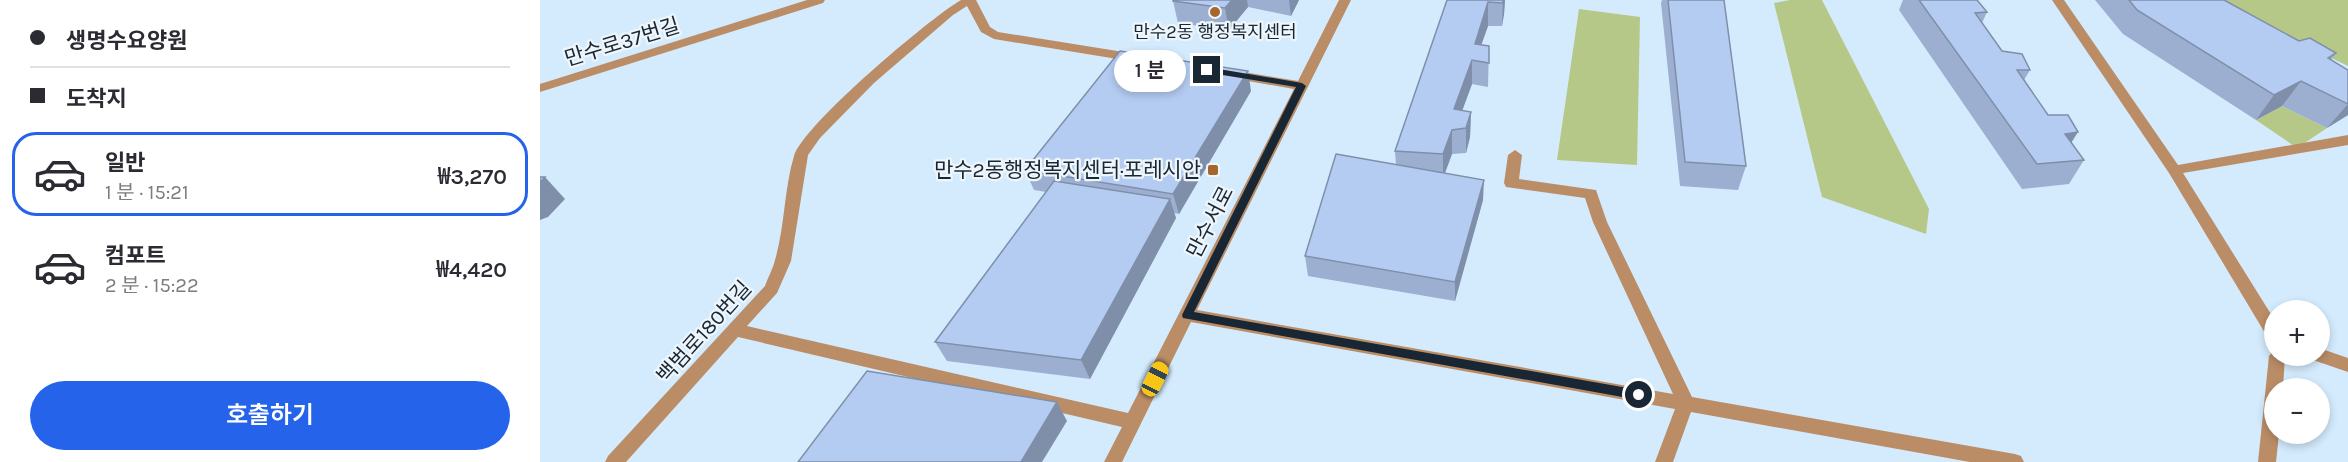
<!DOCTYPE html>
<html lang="ko">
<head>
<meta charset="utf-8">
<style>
	body { margin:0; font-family:Karla,"Noto Sans KR",sans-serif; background:#f7f7f7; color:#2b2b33; height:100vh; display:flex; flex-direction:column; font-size:22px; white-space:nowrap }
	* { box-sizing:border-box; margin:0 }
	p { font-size:20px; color:#7c7c81 }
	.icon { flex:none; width:33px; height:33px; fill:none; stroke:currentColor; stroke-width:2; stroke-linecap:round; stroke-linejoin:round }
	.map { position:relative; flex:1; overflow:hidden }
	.details { display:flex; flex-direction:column; background:#fff; width:540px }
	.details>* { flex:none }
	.guide { display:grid; align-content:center; height:132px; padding:0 30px; background:#fff }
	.controls { position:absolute; left:1724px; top:300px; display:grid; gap:12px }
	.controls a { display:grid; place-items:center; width:66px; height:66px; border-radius:50%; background:#fff; box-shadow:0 3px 9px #0003; font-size:30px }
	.end { position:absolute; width:27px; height:27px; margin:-14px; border:8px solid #182733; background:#fff; box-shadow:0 0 0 3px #fff }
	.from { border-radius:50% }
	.bubble { position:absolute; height:42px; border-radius:21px; background:#fff; box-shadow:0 3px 9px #0003; font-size:20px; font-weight:600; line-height:42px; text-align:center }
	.car { position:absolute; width:18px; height:36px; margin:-18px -9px; border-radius:8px; box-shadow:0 0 4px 2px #0007; background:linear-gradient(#f5c518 24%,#345 0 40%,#f5c518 0 76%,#345 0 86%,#f5c518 0) }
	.guide b { display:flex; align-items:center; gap:21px; height:57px; font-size:22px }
	.guide b+b { border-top:2px solid #e1e1e2 }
	.guide i { width:15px; height:15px; background:#2b2b33 }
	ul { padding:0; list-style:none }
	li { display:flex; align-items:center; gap:18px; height:84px; margin:0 12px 9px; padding:0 18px; border:3px solid transparent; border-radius:24px }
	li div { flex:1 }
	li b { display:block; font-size:22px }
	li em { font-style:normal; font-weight:600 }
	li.selected { border-color:#2563eb }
	li>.icon { width:54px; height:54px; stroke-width:1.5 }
	.cta { display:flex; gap:12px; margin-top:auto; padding:12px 30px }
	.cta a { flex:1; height:69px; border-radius:36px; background:#2563eb; color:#fff; font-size:24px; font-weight:600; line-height:69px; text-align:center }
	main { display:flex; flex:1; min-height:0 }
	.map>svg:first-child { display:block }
</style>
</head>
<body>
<main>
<section class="details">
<div class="guide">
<b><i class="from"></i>생명수요양원</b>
<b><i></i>도착지</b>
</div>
<ul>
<li class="selected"><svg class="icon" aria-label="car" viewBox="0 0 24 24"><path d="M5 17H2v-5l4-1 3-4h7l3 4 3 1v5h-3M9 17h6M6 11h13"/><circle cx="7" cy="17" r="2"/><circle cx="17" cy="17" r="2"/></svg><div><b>일반</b><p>1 분 · 15:21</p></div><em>₩3,270</em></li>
<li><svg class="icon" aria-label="car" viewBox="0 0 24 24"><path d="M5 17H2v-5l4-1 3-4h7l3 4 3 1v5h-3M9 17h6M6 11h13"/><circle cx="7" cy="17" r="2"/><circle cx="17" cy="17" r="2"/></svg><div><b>컴포트</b><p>2 분 · 15:22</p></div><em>₩4,420</em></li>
</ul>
<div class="cta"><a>호출하기</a></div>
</section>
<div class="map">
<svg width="1808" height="462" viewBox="0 0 1808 462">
	<rect width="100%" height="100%" fill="#d3ebfd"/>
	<!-- green -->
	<path fill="#b6c887" d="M1250 0H1282L1389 209 1386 234 1282 197 1234 3Z
		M1670 0H1808V66Z
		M1039 9 1100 17 1097 165 1017 160Z
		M1742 106 1787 128 1757 148 1716 120Z"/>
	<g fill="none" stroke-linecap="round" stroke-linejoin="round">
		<!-- minor -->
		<path fill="#ba8d67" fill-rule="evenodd" d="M267 0H285L283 3 0 92V84Z
			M421 0H436L450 27 458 32 596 54 602 58 596 62 454 39 441 32 427 6 413 15 334 83 280 138 268 155 251 261 237 293 207 326 588 413 754 89 691 78 685 74 691 70 758 81 799 0H811L657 310 1133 394 1053 222 1045 198 966 187 964 183 968 155 975 150 982 155 979 179 1056 190 1067 222 1152 397 1475 454 1481 456 1484 462H1430L1151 412 1133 462H1115L1135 409 651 322 582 462H564L582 427 198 337 86 462H65L68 456 225 286C228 277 233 269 235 260 245 226 244 189 254 156 263 125 390 18 421 0Z
			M1512 0H1524L1638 165 1808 135V145L1643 173 1734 319V340L1728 338 1629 173Z
			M1779 348 1808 358V372L1773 360 1771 356H1779Z
			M1734 350V356H1745L1743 388H1734V434H1739L1736 462H1718L1729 356Z"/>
	</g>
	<!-- wall -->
	<path fill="#9cafd0" d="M633 0H759L751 16 708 7 689 30 638 23 633 1Z
		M907 0H965L964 14 962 26H948L941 45 949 46 948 87 932 84 922 111 931 112 930 137 926 153 912 154 905 173 943 200 915 301 768 276 765 256 856 165 855 151Z
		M1122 0H1184L1206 166 1198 190 1140 186 1121 3Z
		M1363 0H1437L1447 12 1442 23 1462 51 1490 70 1484 80 1508 115 1532 143 1544 160 1529 184 1482 189 1359 10Z
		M1555 0H1684L1759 41 1796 53 1791 60 1808 70V115L1787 128 1742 106 1716 120 1583 34Z
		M711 91 639 214 634 213 636 218 550 379 407 361 395 342 506 192 494 190 485 170Z"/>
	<!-- shaded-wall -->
	<path fill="#7f8fa9" d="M692 0H707L708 7 689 30 685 8Z
		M749 0H759L751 16Z
		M963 0H965L964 14 962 26Z
		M948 2V26L936 60 935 44Z
		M932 60V84L915 130 914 109Z
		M708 71 711 91 639 214 633 194Z
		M1761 81 1742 106 1716 120 1734 95Z
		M1808 104V115L1787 128Z
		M931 112 930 137 926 153V128Z
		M912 130V154L903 178V154Z
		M1538 132 1523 156 1525 134Z
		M5 177 25 199 8 217 0 220V182Z
		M944 180 943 200 915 301V282Z
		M630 199 636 218 550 379 541 360Z
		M517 402 527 421 502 462H481Z"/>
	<!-- building -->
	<path fill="#b5ccf2" stroke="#7f8fa9" stroke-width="1.5" d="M633 0H692L685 8 633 1Z
		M907 0H963V3L948 2 935 44 949 46V63L932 60 914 109 931 112 926 128 912 130 903 154 855 151Z
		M1128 0H1184L1206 166 1145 162Z
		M1379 0H1437L1447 12 1435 13 1462 51 1482 54 1490 70H1477L1508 115H1528L1538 132 1525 134 1544 160 1497 164Z
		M1589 0H1684L1759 41 1770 38 1796 53 1788 58 1808 70V104L1761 81 1734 95 1597 10Z
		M580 51 708 71 633 194 485 170Z
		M796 154 944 180 915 282 765 256Z
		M0 177H5L0 182Z
		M514 181 630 199 541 360 395 342Z
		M327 371 517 402 481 462H258Z"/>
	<!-- route -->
	<path fill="#182733" d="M667 67 762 83 766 86 654 312 1099 390 1103 392V398L1099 400 643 318 642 315 756 87 664 72 663 70Z"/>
	<!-- markers -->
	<g fill="#a5672c" stroke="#eef6fc" stroke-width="2">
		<circle cx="675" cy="12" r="6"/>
		<rect x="667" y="164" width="12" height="12" rx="3"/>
	</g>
	<g text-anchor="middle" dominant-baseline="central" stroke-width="4.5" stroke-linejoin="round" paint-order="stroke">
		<!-- far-poi labels -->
		<g font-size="18" fill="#182733" stroke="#eef6fc">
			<text x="675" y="32">만수2동 행정복지센터</text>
		</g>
		<!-- street labels -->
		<g font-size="21" fill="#182733" stroke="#eef6fc">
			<text transform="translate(82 42) rotate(-17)">만수로37번길</text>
			<text transform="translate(670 222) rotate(-63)">만수서로</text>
			<text transform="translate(164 332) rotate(-48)">백범로180번길</text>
		</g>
		<!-- poi labels -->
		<g font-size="21" fill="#182733" stroke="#eef6fc" text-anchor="end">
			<text x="661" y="170">만수2동행정복지센터·포레시안</text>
		</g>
	</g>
</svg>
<div class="controls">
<a>+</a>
<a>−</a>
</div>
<i class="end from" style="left:1099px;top:395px"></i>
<i class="end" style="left:667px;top:70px"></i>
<div class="bubble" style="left:574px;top:50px;width:72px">1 분</div>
<i class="car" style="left:615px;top:379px;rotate:27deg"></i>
</div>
</main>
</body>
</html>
